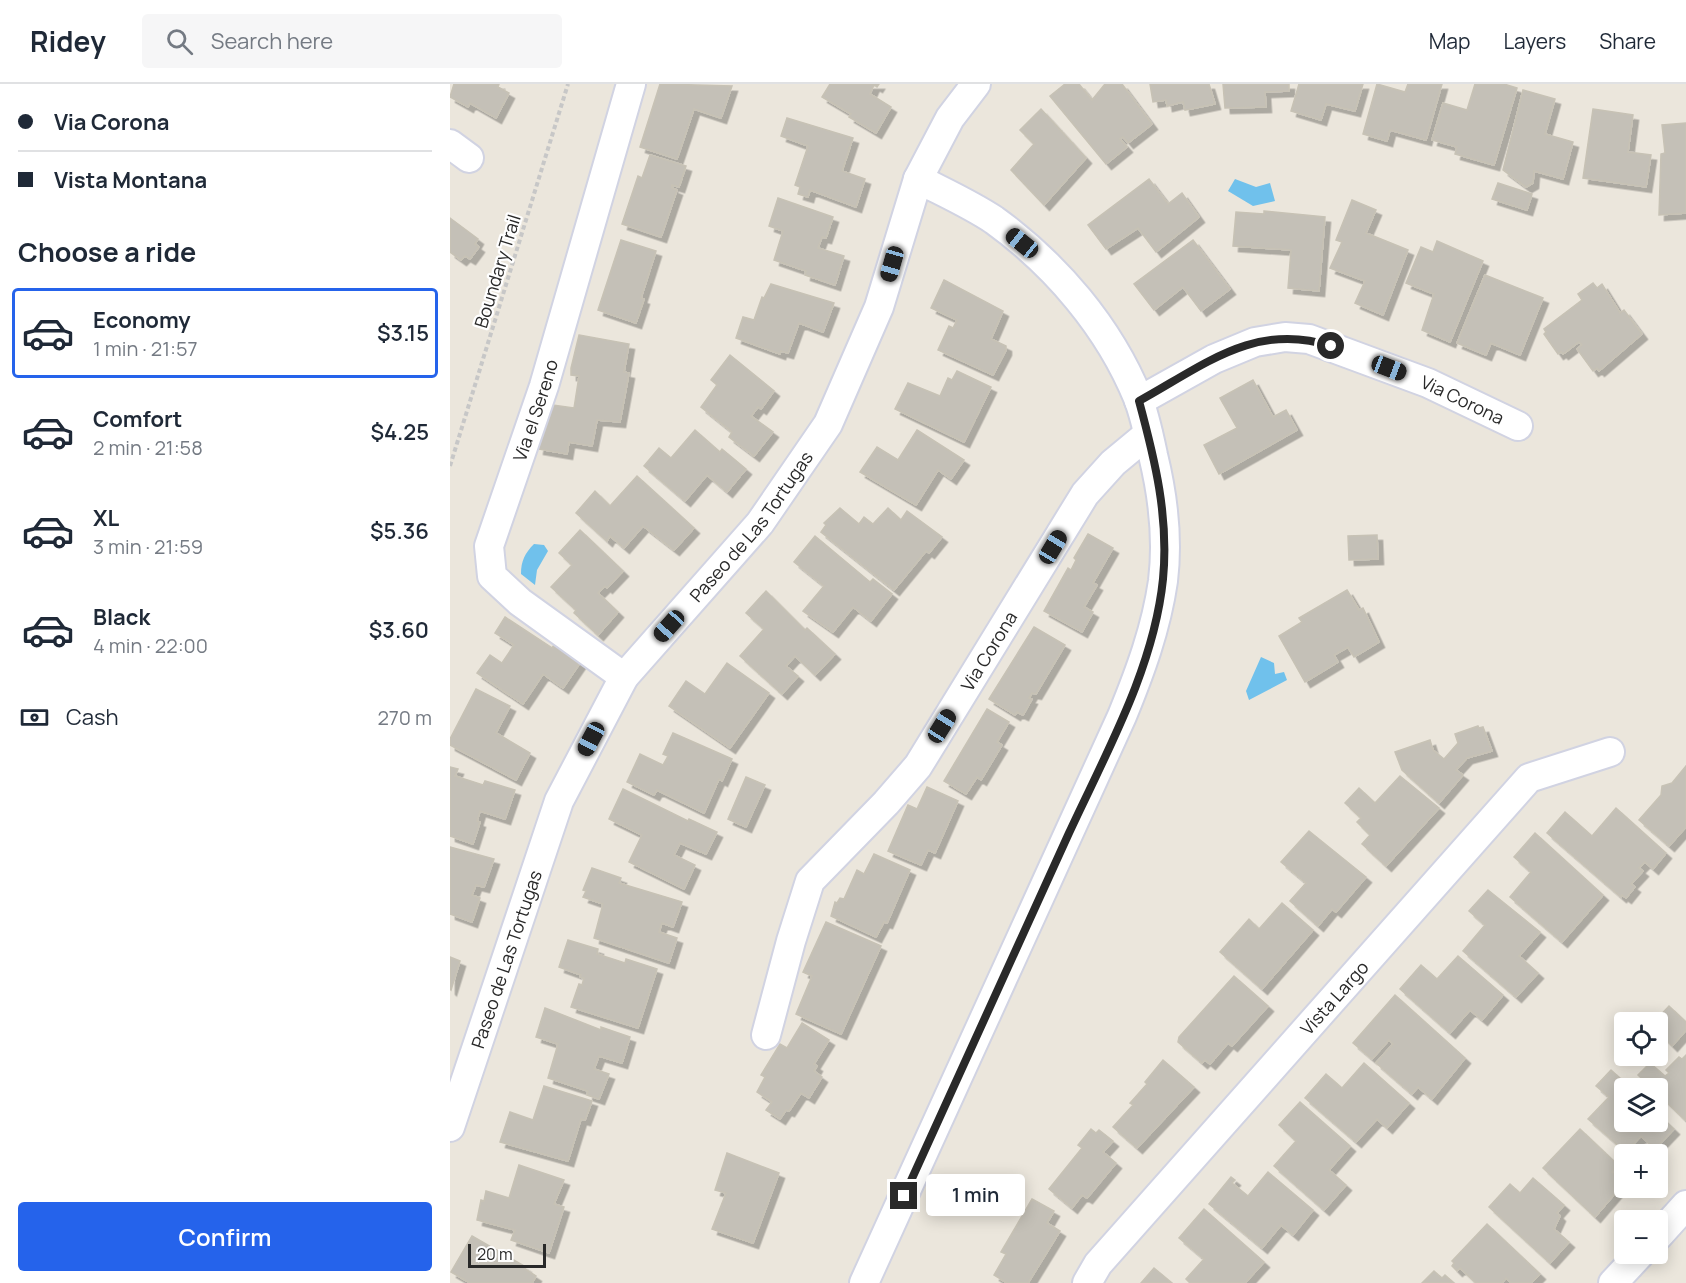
<!DOCTYPE html>
<html lang="en">
<head>
<meta charset="utf-8">
<style>
	body { margin:0; font-family:Manrope,sans-serif; background:#f6f6f7; color:#1f2937; height:100vh; display:flex; flex-direction:column; font-size:22px; white-space:nowrap }
	* { box-sizing:border-box; margin:0 }
	p { font-size:20px; color:#747a83 }
	.icon { flex:none; width:33px; height:33px; fill:none; stroke:currentColor; stroke-width:2; stroke-linecap:round; stroke-linejoin:round }
	.map { position:relative; flex:1; overflow:hidden }
	.details { display:flex; flex-direction:column; background:#fff; width:450px }
	.details>* { flex:none }
	.hud { display:grid; align-content:center; height:132px; padding:0 18px; background:#fff }
	.controls { position:absolute; left:1164px; top:928px; display:grid; gap:12px }
	.controls a { display:grid; place-items:center; width:54px; height:54px; border-radius:6px; background:#fff; box-shadow:0 3px 15px #0003; font-size:30px }
	.scale { position:absolute; left:18px; bottom:15px; width:78px; box-sizing:border-box; padding-left:6px; border:3px solid #292929; border-top:0; font-size:16px; line-height:21px; white-space:nowrap; color:#292929; -webkit-text-stroke:4px #fff; paint-order:stroke }
	.end { position:absolute; width:27px; height:27px; margin:-14px; border:8px solid #292929; background:#fff; box-shadow:0 0 0 3px #fff }
	.from { border-radius:50% }
	.bubble { position:absolute; height:42px; border-radius:6px; background:#fff; box-shadow:0 3px 15px #0003; font-size:20px; font-weight:600; line-height:42px; text-align:center }
	.car { position:absolute; width:18px; height:36px; margin:-18px -9px; border-radius:8px; box-shadow:0 0 4px 2px #0007; background:linear-gradient(#222 24%,#8ab4d8 0 40%,#222 0 76%,#8ab4d8 0 86%,#222 0) }
	.hud b { display:flex; align-items:center; gap:21px; height:57px; font-size:22px }
	.hud b+b { border-top:2px solid #e0e1e3 }
	.hud i { width:15px; height:15px; background:#1f2937 }
	ul { padding:0; list-style:none }
	li { display:flex; align-items:center; gap:18px; height:90px; margin:0 12px 9px; padding:0 6px; border:3px solid transparent; border-radius:6px }
	li div { flex:1 }
	li b { display:block; font-size:22px }
	li em { font-style:normal; font-weight:600 }
	li.current { border-color:#2563eb }
	li>.icon { width:54px; height:54px; stroke-width:1.5 }
	h2 { padding:0 18px; font-size:27px; line-height:72px }
	.pay { display:flex; align-items:center; gap:15px; height:66px; padding:0 18px; font-size:22px }
	.pay p { margin-inline-start:auto }
	.action { display:flex; gap:12px; margin-top:auto; padding:12px 18px }
	.action a { flex:1; height:69px; border-radius:6px; background:#2563eb; color:#fff; font-size:24px; font-weight:600; line-height:69px; text-align:center }
	header { display:flex; align-items:center; gap:36px; box-sizing:border-box; height:84px; padding:0 30px; background:#fff; border-bottom:2px solid #e0e1e3 }
	header strong { font-size:28px }
	nav { display:flex; gap:33px; margin-inline-start:auto; font-size:21px }
	.search { width:420px; height:54px; background:#f6f6f7; display:flex; align-items:center; gap:15px; box-sizing:border-box; padding:0 21px; border-radius:6px; color:#747a83; font-size:22px }
	main { display:flex; flex:1; min-height:0 }
	.map>svg:first-child { display:block }
</style>
</head>
<body>
<header>
<strong>Ridey</strong>
<div class="search"><svg class="icon" aria-label="search" viewBox="0 0 24 24"><circle cx="10" cy="10" r="6"/><path d="M15 15l6 6"/></svg>Search here</div>
<nav><a>Map</a><a>Layers</a><a>Share</a></nav>
</header>
<main>
<section class="details">
<div class="hud">
<b><i class="from"></i>Via Corona</b>
<b><i></i>Vista Montana</b>
</div>
<h2>Choose a ride</h2>
<ul>
<li class="current"><svg class="icon" aria-label="car" viewBox="0 0 24 24"><path d="M5 17H2v-5l4-1 3-4h7l3 4 3 1v5h-3M9 17h6M6 11h13"/><circle cx="7" cy="17" r="2"/><circle cx="17" cy="17" r="2"/></svg><div><b>Economy</b><p>1 min · 21:57</p></div><em>$3.15</em></li>
<li><svg class="icon" aria-label="car" viewBox="0 0 24 24"><path d="M5 17H2v-5l4-1 3-4h7l3 4 3 1v5h-3M9 17h6M6 11h13"/><circle cx="7" cy="17" r="2"/><circle cx="17" cy="17" r="2"/></svg><div><b>Comfort</b><p>2 min · 21:58</p></div><em>$4.25</em></li>
<li><svg class="icon" aria-label="car" viewBox="0 0 24 24"><path d="M5 17H2v-5l4-1 3-4h7l3 4 3 1v5h-3M9 17h6M6 11h13"/><circle cx="7" cy="17" r="2"/><circle cx="17" cy="17" r="2"/></svg><div><b>XL</b><p>3 min · 21:59</p></div><em>$5.36</em></li>
<li><svg class="icon" aria-label="car" viewBox="0 0 24 24"><path d="M5 17H2v-5l4-1 3-4h7l3 4 3 1v5h-3M9 17h6M6 11h13"/><circle cx="7" cy="17" r="2"/><circle cx="17" cy="17" r="2"/></svg><div><b>Black</b><p>4 min · 22:00</p></div><em>$3.60</em></li>
</ul>
<div class="pay"><svg class="icon" aria-label="cash" viewBox="0 0 24 24"><path d="M3 7h18v10H3z"/><circle cx="12" cy="12" r="2"/></svg>Cash<p>270 m</p></div>
<div class="action"><a>Confirm</a></div>
</section>
<div class="map">
<svg width="1236" height="1199" viewBox="0 0 1236 1199">
	<defs>
		<filter id="shadow"><feDropShadow dx="5.5" dy="5.5" stdDeviation="0" flood-color="#0004"/></filter>
	</defs>
	<rect width="100%" height="100%" fill="#ebe6dc"/>
	<!-- water -->
	<path fill="#70c1ec" d="M785 95 806 103 820 99 825 117 803 122 778 107Z
		M84 460 94 461 98 467 87 486 85 501 71 490C71 477 75 469 84 460Z
		M811 573 824 579 825 590 834 588 837 596 799 616 796 607Z"/>
	<!-- building -->
	<path fill="#c4c0b7" stroke="#c7c2b5" stroke-width="1.5" filter="url(#shadow)" d="M4 0H49L48 3 59 9 46 34 20 19 18 23 0 13Z
		M210 0 282 2 271 34 244 25 227 75 190 63Z
		M380 0H429L427 3 424 1 420 10 441 23 426 49 399 33 401 30 372 13Z
		M615 0H629L642 16 655 0H672L702 40 678 59 673 53 670 55 677 63 656 80 600 12Z
		M700 0H759L765 20 735 26 733 18 717 22 716 16 703 18Z
		M773 0H839V7L815 8 816 23 775 24Z
		M849 0H913L905 27 876 20 871 36 841 27Z
		M927 0 955 8 958 0H992L976 56 940 46 937 57 913 50Z
		M1025 0H1054L1067 4 1044 81 1005 70 1007 63 982 56 993 19 1017 26Z
		M1073 6 1105 15 1095 50 1123 58 1113 95 1084 87 1083 99 1076 103 1053 86Z
		M591 25 636 74 594 121 561 86 584 60 570 46Z
		M1143 25 1183 31 1178 68 1201 71 1196 103 1133 94Z
		M337 34 403 54 392 87 415 95 406 123 360 106 358 113 348 110 350 103 345 101 358 62 331 52Z
		M1236 39V129L1209 131 1211 70 1215 69 1212 41Z
		M200 71 236 82 229 103 222 101V104L227 106 211 153 172 140 188 92 192 94Z
		M699 95 718 120 732 109 749 133 706 168 688 144 656 165 638 141Z
		M1048 99 1082 110 1077 126 1042 115Z
		M328 114 383 133 376 154 372 153 368 164 394 172 385 201 355 191 356 187 324 176 333 147 319 142Z
		M902 116 926 126 916 149 958 166 933 231 905 219 915 197 880 184 892 158 886 156Z
		M814 127 875 133 869 207 838 204 841 166 783 162 786 128 814 130Z
		M0 134 28 155 25 160 29 163 20 175 15 172 11 176 0 168Z
		M171 156 206 167 191 214 194 215 186 239 148 226Z
		M743 156 780 205 751 227 733 203 704 226 684 200Z
		M987 157 1033 177 1000 258 972 246 984 210 956 199 971 163 983 168Z
		M1035 191 1093 214 1070 271 1041 259 1036 271 1007 259Z
		M494 196 553 227 541 255 556 262V266L543 291 488 266 499 242 503 244 507 236 481 224Z
		M1143 199 1147 204 1152 200 1170 229 1174 226 1192 250 1149 287 1147 284 1143 287 1127 265 1132 261 1129 258 1113 270 1111 268 1108 270 1094 250 1096 248 1094 245 1132 216 1128 210Z
		M321 200 384 219 373 248 349 239 338 269 331 267 330 270 286 254 293 233 304 236 312 213 314 214Z
		M129 251 179 260 174 288 179 289 170 338 147 336 142 362 119 358 117 370 88 365 96 320 124 324 129 292 121 291V284Z
		M280 271 324 307 311 325 308 323 301 332 323 348 304 372 279 353 282 348 251 323 267 301 261 296Z
		M507 287 541 303 514 358 445 325 458 299 490 312 498 294 502 296Z
		M803 296 823 333 836 326 847 346 769 390 754 361 787 344 770 314Z
		M245 346 270 368 272 365 296 385 277 408 257 391 235 417 194 382 209 364 221 374Z
		M467 346 514 376 501 395 488 386 466 421 410 388 427 363 448 376Z
		M187 392 244 444 224 466 193 442 174 464 160 452 157 457 126 429 145 407 160 422Z
		M390 424 409 440 414 433 423 440 438 424 451 436 457 427 492 453 479 469 476 467 444 506 371 448 376 441 374 439Z
		M130 446 173 487 157 504 155 502 148 509 168 528 148 551 124 529 126 526 101 503 122 481 109 469Z
		M638 450 663 464 643 499 647 501 634 523 643 528 632 548 594 527 618 484 621 486 626 476 624 474Z
		M927 451 928 475 899 476 898 452Z
		M365 452 420 498 423 495 442 510 421 537 403 523 383 548 353 527 374 502 344 478Z
		M897 506 909 526 913 524 929 558 904 573 898 563 884 571 888 578 855 598 829 552 852 538 849 534Z
		M316 507 355 546 357 544 385 570 365 591 345 572 336 582 348 592 332 610 290 572 314 545 296 529Z
		M55 533 102 564 104 561 130 579 113 604 93 590 73 620 27 589 40 571 52 579 64 561 45 549Z
		M584 543 615 561 586 610 582 609 579 614 582 615 573 631 567 628 565 631 539 615Z
		M277 579 319 609 280 664 219 622 236 597 255 610Z
		M26 605 60 622 46 649 80 669 66 696 0 661V655Z
		M537 625 559 638 547 658 552 661 531 696 527 693 516 710 494 697Z
		M1028 642 1029 644 1033 643 1042 667 1017 674 1006 686 1013 691 989 719 952 686 945 668 980 656 983 666 994 675 1008 659 1005 650Z
		M223 649 282 675 272 697 269 695 254 729 207 706 204 711 177 698 190 670 213 681 218 672 213 670Z
		M1236 682V743L1219 762 1189 736 1211 711 1212 702 1222 699Z
		M0 683 8 685 5 692 33 701 35 697 65 706 55 735 30 727 27 737 30 738 23 760 0 752Z
		M950 692 989 724 936 782 912 760 920 751 907 738 911 734 895 719 909 704 925 719Z
		M296 693 315 701 296 743 278 735Z
		M477 703 508 717 485 769 478 766 471 781 438 767 458 721 467 725Z
		M173 705 238 737 239 735 267 748 256 770 230 759 224 771 245 781 234 805 179 778 192 751 159 735Z
		M1166 724 1216 769 1203 785 1195 778 1189 784 1193 787 1181 800 1185 803 1176 814 1172 811 1171 813 1097 749 1115 728 1142 752Z
		M859 747 916 793 886 828 882 825 868 842 840 817 856 799 831 778Z
		M1085 749 1153 811 1112 858 1060 813 1081 788 1064 773Z
		M0 763 44 775 34 803 26 801 22 811 30 814 22 838 0 830Z
		M424 770 460 786 437 839 434 838 426 853 381 832 385 818 387 819 390 814 394 815 407 786 414 790Z
		M142 784 171 794 169 799 232 818 223 843 212 839 209 848 227 854 219 879 144 854 153 820 133 813 136 807 133 806Z
		M1038 806 1090 848 1069 872 1088 889 1066 913 1013 867 1035 841 1019 827Z
		M832 819 863 846 812 905 770 868 799 835 809 845Z
		M376 838 431 862 391 950 346 930 362 892 353 888Z
		M118 856 148 865 147 870 175 879 176 875 207 885 188 944 121 923 129 900 132 901 134 894 130 893 131 891 109 883Z
		M1008 872 1053 911 1032 936 1020 926 1000 949 950 905 971 881 987 895Z
		M0 873 10 877 1 906 0 905Z
		M784 892 818 922 782 962 778 959 760 980 755 976 752 979 728 958 729 953Z
		M945 911 1015 974 982 1015 968 1003 962 1010 926 979 943 960 939 956 922 975 903 959Z
		M1219 922 1236 938V946L1222 962 1208 948V939H1203Z
		M95 924 151 946V943L180 953 172 979 149 972 144 985 159 990 149 1015 137 1011 138 1007 98 994 108 960 86 953Z
		M352 939 379 956 364 980 367 982 364 987 372 993 359 1014 351 1009 339 1027 336 1026 330 1035 316 1026 322 1018 307 1008 315 993 311 991 330 960 337 964Z
		M1236 971V1035L1235 1036 1208 1010V1005H1203L1188 991 1200 979 1215 992 1219 989 1216 986 1229 973 1232 975Z
		M713 976 744 1003 687 1064 663 1043 683 1021 680 1019 697 1000 695 998Z
		M914 979 959 1019 937 1044 927 1035 906 1058 855 1014 876 990 892 1004Z
		M1161 986 1182 1005H1174V1038H1208V1030L1224 1045 1205 1065 1191 1052 1176 1068 1138 1035 1159 1013 1146 1002Z
		M94 1002 142 1017 135 1036 131 1035 118 1077 50 1058 60 1028 83 1036Z
		M850 1018 900 1062 879 1086 896 1101 874 1126 824 1082 846 1057 829 1041Z
		M641 1045 646 1049 649 1046 663 1057 653 1068 666 1079 637 1114 632 1111 622 1124 599 1105 632 1064 628 1061Z
		M1130 1045 1168 1081 1162 1088 1174 1099 1145 1133 1093 1084Z
		M277 1069 329 1089 303 1159 262 1145 276 1109 265 1106Z
		M69 1081 114 1096 104 1120 114 1123 99 1169 61 1156 65 1146 27 1136 31 1116 34 1117 36 1107 59 1114Z
		M818 1088 863 1126 843 1151 831 1141 812 1164 759 1120 781 1093 785 1096 782 1099 798 1112Z
		M1083 1094 1114 1121 1107 1129 1110 1132 1104 1145 1119 1158 1100 1179 1039 1123 1060 1100 1070 1109Z
		M582 1115 604 1127 597 1139 610 1147 578 1199H557L544 1191 556 1170 551 1168Z
		M754 1125 814 1178 795 1199H740L736 1195 754 1175 729 1154Z
		M1037 1140 1090 1190 1081 1199H1061L1056 1194 1052 1199H1026L1010 1184 1007 1187 1002 1182 1004 1179 1002 1177Z
		M22 1152 76 1183 75 1185 86 1192 82 1199H20L1 1188Z
		M704 1184 722 1199H691Z
		M984 1187 992 1194 995 1191 1004 1199H972Z"/>
	<g fill="none" stroke-linecap="round" stroke-linejoin="round">
		<defs>
			<g id="minor">
				<path d="M0 60 19 74"/>
				<path id="s1" d="M689 317 764 275 805 258 835 253 859 255 978 299 1068 342"/>
				<path id="s2" d="M174 593 70 518 42 492 39 462 94 302 181 0"/>
				<path id="s3" d="M316 951 341 857 360 797 436 719 468 682 635 410 663 379 698 350"/>
				<path id="s4" d="M0 1043 109 717 174 593 310 439 378 340 429 223 468 95 500 34 526 0"/>
				<path d="M1208 1152 1236 1121"/>
				<path d="M414 1199 672 632C690 588 706 545 713 497 718 456 713 412 703 371 699 352 695 332 688 314 659 243 606 181 544 136 520 120 493 108 468 95"/>
				<path id="s5" d="M637 1199 648 1180 1079 694 1160 668"/>
				<path d="M1163 1199 1190 1170"/>
			</g>
		</defs>
		<!-- minor casing -->
		<use href="#minor" stroke="#d1d3e2" stroke-width="32"/>
		<!-- path -->
		<path stroke="#c7c7c7" stroke-width="4" stroke-dasharray="4.5 3" stroke-linecap="butt" d="M0 382 118 0"/>
		<!-- minor -->
		<use href="#minor" stroke="#fff" stroke-width="28"/>
	</g>
	<g fill="none" stroke-linecap="round" stroke-linejoin="round">
		<!-- route -->
		<path stroke="#292929" stroke-width="8" d="M454 1112C509 991 564 870 619 749 656 669 704 584 713 495 719 433 705 376 689 317 753 282 805 237 881 262"/>
	</g>
	<g text-anchor="middle" dominant-baseline="central" stroke-width="4.5" stroke-linejoin="round" paint-order="stroke">
		<!-- street labels -->
		<g font-size="18" fill="#292929" stroke="#fff">
			<text transform="translate(47 187) rotate(-73)">Boundary Trail</text>
			<text stroke="none"><textPath href="#s1" startOffset="350">Via Corona</textPath></text>
			<text stroke="none"><textPath href="#s2" startOffset="340">Via el Sereno</textPath></text>
			<text stroke="none"><textPath href="#s4" startOffset="681">Paseo de Las Tortugas</textPath></text>
			<text stroke="none"><textPath href="#s3" startOffset="453">Via Corona</textPath></text>
			<text stroke="none"><textPath href="#s4" startOffset="177">Paseo de Las Tortugas</textPath></text>
			<text stroke="none"><textPath href="#s5" startOffset="378">Vista Largo</textPath></text>
		</g>
	</g>
</svg>
<div class="controls">
<a><svg class="icon" aria-label="locate" viewBox="0 0 24 24"><circle cx="12" cy="12" r="6"/><path d="M12 2v4M12 18v4M2 12h4M18 12h4"/></svg></a>
<a><svg class="icon" aria-label="layers" viewBox="0 0 24 24"><path d="M12 4l9 5-9 5-9-5zM3 14l9 5 9-5"/></svg></a>
<a>+</a>
<a>−</a>
</div>
<div class="scale">20 m</div>
<i class="end from" style="left:881px;top:262px"></i>
<i class="end" style="left:454px;top:1112px"></i>
<div class="bubble" style="left:476px;top:1090px;width:99px">1 min</div>
<i class="car" style="left:572px;top:159px;rotate:309deg"></i>
<i class="car" style="left:442px;top:180px;rotate:196deg"></i>
<i class="car" style="left:939px;top:284px;rotate:111deg"></i>
<i class="car" style="left:603px;top:463px;rotate:31deg"></i>
<i class="car" style="left:219px;top:542px;rotate:222deg"></i>
<i class="car" style="left:492px;top:642px;rotate:32deg"></i>
<i class="car" style="left:141px;top:655px;rotate:208deg"></i>
</div>
</main>
</body>
</html>
